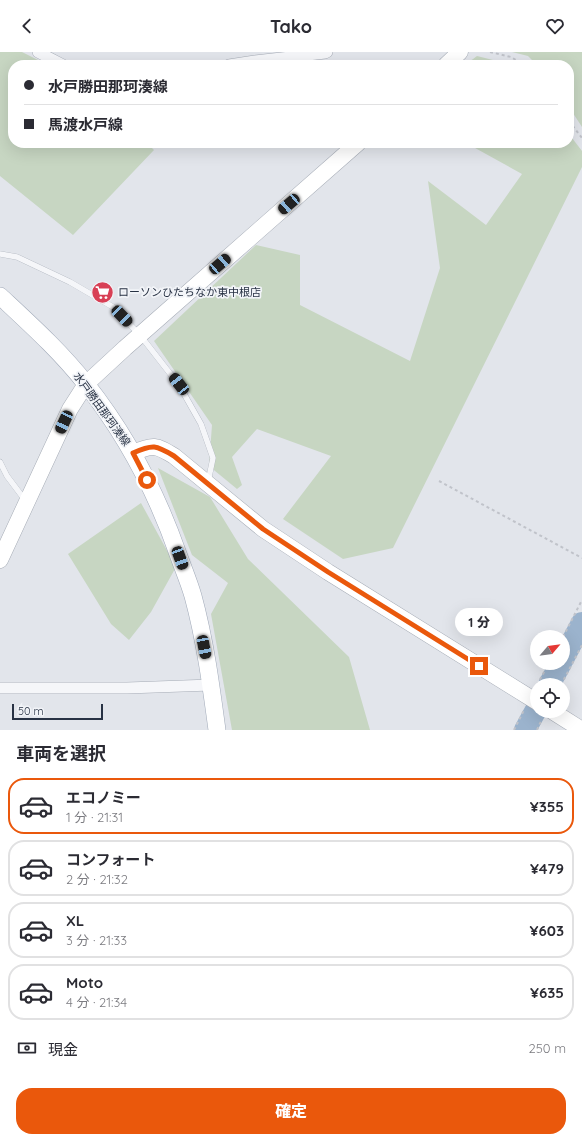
<!DOCTYPE html>
<html lang="ja">
<head>
<meta charset="utf-8">
<style>
	body { margin:0; font-family:Quicksand,"Noto Sans JP",sans-serif; background:#f7f7f7; color:#2b2b33; height:100vh; display:flex; flex-direction:column; font-size:15px; white-space:nowrap }
	* { box-sizing:border-box; margin:0 }
	p { font-size:13px; color:#7c7c81 }
	.icon { flex:none; width:22px; height:22px; fill:none; stroke:currentColor; stroke-width:2; stroke-linecap:round; stroke-linejoin:round }
	.map { position:relative; height:678px; overflow:hidden }
	.details { display:flex; flex-direction:column; background:#fff; flex:1 }
	.details>* { flex:none }
	.hud { position:absolute; left:8px; top:8px; width:566px; height:88px; border-radius:16px; box-shadow:0 4px 16px #0002; display:grid; align-content:center; height:88px; padding:0 16px; background:#fff }
	.needle { width:26px; rotate:61deg }
	.controls { position:absolute; left:530px; top:578px; display:grid; gap:8px }
	.controls a { display:grid; place-items:center; width:40px; height:40px; border-radius:50%; background:#fff; box-shadow:0 4px 16px #0002; font-size:20px }
	.scale { position:absolute; left:12px; bottom:10px; width:91px; box-sizing:border-box; padding-left:4px; border:2px solid #283244; border-top:0; font-size:11px; line-height:14px; white-space:nowrap; color:#283244; -webkit-text-stroke:3px #f2f4f8; paint-order:stroke }
	.end { position:absolute; width:18px; height:18px; margin:-9px; border:5px solid #ea580c; background:#fff; box-shadow:0 0 0 2px #fff }
	.from { border-radius:50% }
	.bubble { position:absolute; height:28px; border-radius:14px; background:#fff; box-shadow:0 4px 16px #0002; font-size:13px; font-weight:800; line-height:28px; text-align:center }
	.car { position:absolute; width:12px; height:24px; margin:-12px -6px; border-radius:5px; box-shadow:0 0 3px 1px #0007; background:linear-gradient(#222 24%,#8ab4d8 0 40%,#222 0 76%,#8ab4d8 0 86%,#222 0) }
	.hud b { display:flex; align-items:center; gap:14px; height:38px; font-size:15px }
	.hud b+b { border-top:1px solid #e1e1e2 }
	.hud i { width:10px; height:10px; background:#2b2b33 }
	ul { padding:0; list-style:none }
	li { display:flex; align-items:center; gap:12px; height:56px; margin:0 8px 6px; padding:0 8px; border:2px solid #e1e1e2; border-radius:16px }
	li div { flex:1 }
	li b { display:block; font-size:15px }
	li em { font-style:normal; font-weight:800 }
	li.active { border-color:#ea580c }
	li>.icon { width:36px; height:36px; stroke-width:1.5 }
	h2 { padding:0 16px; font-size:18px; line-height:48px }
	.pay { display:flex; align-items:center; gap:10px; height:44px; padding:0 16px; font-size:15px }
	.pay p { margin-inline-start:auto }
	.button { display:flex; gap:8px; margin-top:auto; padding:8px 16px }
	.button a { flex:1; height:46px; border-radius:16px; background:#ea580c; color:#fff; font-size:16px; font-weight:800; line-height:46px; text-align:center }
	header { display:flex; justify-content:space-between; align-items:center; height:52px; padding:0 16px; background:#fff; font-size:18px; font-weight:800 }
	.map>svg:first-child { display:block }
</style>
</head>
<body>
<header><svg class="icon" aria-label="back" viewBox="0 0 24 24"><path d="M15 5l-7 7 7 7"/></svg>Tako<svg class="icon" aria-label="heart" viewBox="0 0 24 24"><path d="M12 20l-8-8c-3-5 5-10 8-4 3-6 11-1 8 4z"/></svg></header>
<div class="map">
<svg width="582" height="678" viewBox="0 0 582 678">
	<rect width="100%" height="100%" fill="#e2e5eb"/>
	<!-- green -->
	<path fill="#c7d6c2" d="M0 0H22L48 13H13V91H147L154 98 73 183 0 124Z
		M512 0H582V75L569 55V13H537L528 4Z
		M477 4 505 11 508 13H465Z
		M569 82 582 99V115L393 496 343 507 283 467 331 404 257 377 232 405 242 433 237 437 209 414 212 373 154 289 256 193 300 203V253L410 309 440 216 428 129 486 173 522 122 466 91H569Z
		M158 416 210 445 248 507 349 605 370 678H232L211 562 228 531 192 503Z
		M141 451 176 515 151 560 129 588 111 572 68 502Z"/>
	<g fill="none" stroke-linecap="round" stroke-linejoin="round">
		<!-- river -->
		<path stroke="#9bb3cd" stroke-width="22" d="M563 607 582 571
			M549 633 561 611
			M525 678 537 656"/>
		<defs>
			<path id="lane" d="M0 202 17 205 70 230 113 255 140 283 179 333 201 372 213 406 208 430
				M0 410 7 424 25 448"/>
			<path id="street" d="M38 0 63 13
				M229 13 255 9 325 1 327 0
				M0 636H127L211 633"/>
			<path id="secondary" d="M446 13 460 0
				M133 401C153 392 156 393 174 404L263 477 328 520 537 650
				M0 508 70 357 86 332 125 296 358 91
				M552 659 582 678"/>
			<path id="primary" d="M0 244C30 272 61 300 86 332 127 384 156 439 178 502 183 516 189 530 193 544 205 588 211 633 217 678"/>
		</defs>
		<!-- lane casing -->
		<use href="#lane" stroke="#a6acb6" stroke-width="6"/>
		<!-- street casing -->
		<use href="#street" stroke="#a6acb6" stroke-width="12"/>
		<!-- secondary casing -->
		<use href="#secondary" stroke="#a6acb6" stroke-width="17"/>
		<!-- primary casing -->
		<use href="#primary" stroke="#a0a9b8" stroke-width="18"/>
		<!-- path -->
		<path stroke="#c0c3ca" stroke-width="2" stroke-dasharray="3 3" stroke-linecap="butt" d="M490 0 511 5 524 13
			M569 69 582 86
			M439 429 582 506
			M563 585 582 548
			M537 633 549 611
			M561 633 582 593
			M514 678 524 658
			M537 678 542 667"/>
		<!-- lane -->
		<use href="#lane" stroke="#f5f6f9" stroke-width="5.5"/>
		<!-- street -->
		<use href="#street" stroke="#f5f6f9" stroke-width="11"/>
		<!-- secondary -->
		<use href="#secondary" stroke="#fff" stroke-width="16"/>
		<!-- primary -->
		<use href="#primary" stroke="#fff" stroke-width="17"/>
	</g>
	<g fill="none" stroke-linecap="round" stroke-linejoin="round">
		<!-- route -->
		<path stroke="#ea580c" stroke-width="5" d="M147 428 133 401C153 392 156 393 174 404L263 477 328 520 479 614"/>
	</g>
	<!-- icons -->
	<defs>
		<symbol id="supermarket-disc" viewBox="-11 -11 22 22"><circle r="9.5" fill="#d83f55" stroke="#f2f4f8"/><path d="M-6-5.5h2.5l.6 2H6L4.5 2H-2.5L-4.4-4H-6ZM-1.5 3.2a1.3 1.3 0 1 0 .1 0ZM3 3.2a1.3 1.3 0 1 0 .1 0Z" fill="#fff"/></symbol>
	</defs>
	<g fill-rule="evenodd">
		<use href="#supermarket-disc" x="90" y="228" width="25" height="25"/>
	</g>
	<g text-anchor="middle" dominant-baseline="central" stroke-width="3.5" stroke-linejoin="round" paint-order="stroke">
		<!-- poi labels -->
		<g font-size="11" fill="#283244" stroke="#f2f4f8" text-anchor="start">
			<text x="118" y="240">ローソンひたちなか東中根店</text>
		</g>
		<!-- street labels -->
		<g font-size="11" fill="#283244" stroke="#f2f4f8">
			<text transform="translate(102 357) rotate(54)">水戸勝田那珂湊線</text>
		</g>
	</g>
</svg>
<div class="controls">
<a><svg class="needle" viewBox="-14 -14 28 28"><path d="M0-13l5 13h-10z" fill="#e53935"/><path d="M0 13l5-13h-10z" fill="#7c7c81"/></svg></a>
<a><svg class="icon" aria-label="locate" viewBox="0 0 24 24"><circle cx="12" cy="12" r="6"/><path d="M12 2v4M12 18v4M2 12h4M18 12h4"/></svg></a>
</div>
<div class="scale">50 m</div>
<i class="end from" style="left:147px;top:428px"></i>
<i class="end" style="left:479px;top:614px"></i>
<div class="bubble" style="left:455px;top:556px;width:48px">1 分</div>
<i class="car" style="left:289px;top:152px;rotate:229deg"></i>
<i class="car" style="left:220px;top:212px;rotate:49deg"></i>
<i class="car" style="left:122px;top:264px;rotate:136deg"></i>
<i class="car" style="left:179px;top:332px;rotate:322deg"></i>
<i class="car" style="left:64px;top:370px;rotate:205deg"></i>
<i class="car" style="left:180px;top:506px;rotate:160deg"></i>
<i class="car" style="left:204px;top:595px;rotate:169deg"></i>
<div class="hud">
<b><i class="from"></i>水戸勝田那珂湊線</b>
<b><i></i>馬渡水戸線</b>
</div>
</div>
<section class="details">
<h2>車両を選択</h2>
<ul>
<li class="active"><svg class="icon" aria-label="car" viewBox="0 0 24 24"><path d="M5 17H2v-5l4-1 3-4h7l3 4 3 1v5h-3M9 17h6M6 11h13"/><circle cx="7" cy="17" r="2"/><circle cx="17" cy="17" r="2"/></svg><div><b>エコノミー</b><p>1 分 · 21:31</p></div><em>¥355</em></li>
<li><svg class="icon" aria-label="car" viewBox="0 0 24 24"><path d="M5 17H2v-5l4-1 3-4h7l3 4 3 1v5h-3M9 17h6M6 11h13"/><circle cx="7" cy="17" r="2"/><circle cx="17" cy="17" r="2"/></svg><div><b>コンフォート</b><p>2 分 · 21:32</p></div><em>¥479</em></li>
<li><svg class="icon" aria-label="car" viewBox="0 0 24 24"><path d="M5 17H2v-5l4-1 3-4h7l3 4 3 1v5h-3M9 17h6M6 11h13"/><circle cx="7" cy="17" r="2"/><circle cx="17" cy="17" r="2"/></svg><div><b>XL</b><p>3 分 · 21:33</p></div><em>¥603</em></li>
<li><svg class="icon" aria-label="car" viewBox="0 0 24 24"><path d="M5 17H2v-5l4-1 3-4h7l3 4 3 1v5h-3M9 17h6M6 11h13"/><circle cx="7" cy="17" r="2"/><circle cx="17" cy="17" r="2"/></svg><div><b>Moto</b><p>4 分 · 21:34</p></div><em>¥635</em></li>
</ul>
<div class="pay"><svg class="icon" aria-label="cash" viewBox="0 0 24 24"><path d="M3 7h18v10H3z"/><circle cx="12" cy="12" r="2"/></svg>現金<p>250 m</p></div>
<div class="button"><a>確定</a></div>
</section>
</body>
</html>
